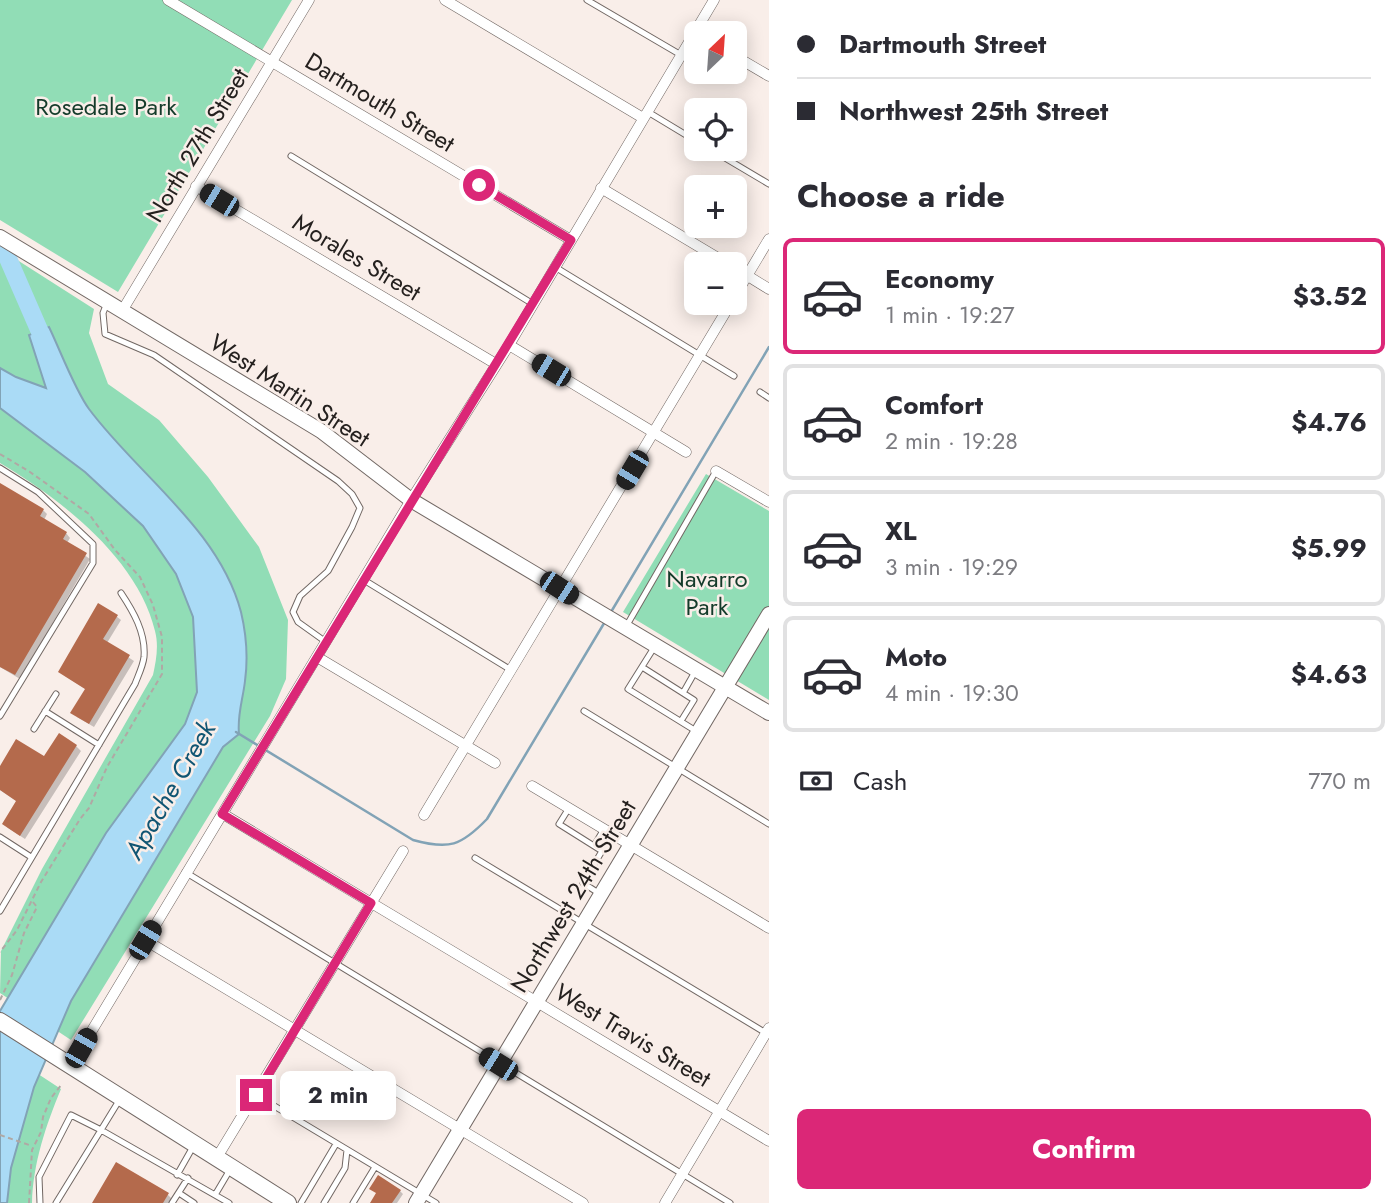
<!DOCTYPE html>
<html lang="en">
<head>
<meta charset="utf-8">
<style>
	body { margin:0; font-family:Jost,sans-serif; background:#f7f7f7; color:#2b2b33; height:100vh; display:flex; flex-direction:column; font-size:26px; white-space:nowrap }
	* { box-sizing:border-box; margin:0 }
	p { font-size:23px; color:#7c7c81 }
	.icon { flex:none; width:38px; height:38px; fill:none; stroke:currentColor; stroke-width:2; stroke-linecap:round; stroke-linejoin:round }
	.map { position:relative; flex:1; overflow:hidden }
	.side { display:flex; flex-direction:column; background:#fff; width:630px }
	.side>* { flex:none }
	.top-card { display:grid; align-content:center; height:154px; padding:0 28px; background:#fff }
	.needle { width:46px; rotate:25deg }
	.controls { position:absolute; left:684px; top:21px; display:grid; gap:14px }
	.controls a { display:grid; place-items:center; width:63px; height:63px; border-radius:10px; background:#fff; box-shadow:0 4px 18px #0003; font-size:35px }
	.end { position:absolute; width:32px; height:32px; margin:-16px; border:9px solid #db2777; background:#fff; box-shadow:0 0 0 4px #fff }
	.from { border-radius:50% }
	.bubble { position:absolute; height:49px; border-radius:10px; background:#fff; box-shadow:0 4px 18px #0003; font-size:23px; font-weight:700; line-height:49px; text-align:center }
	.car { position:absolute; width:21px; height:42px; margin:-21px -10px; border-radius:9px; box-shadow:0 0 5px 2px #0007; background:linear-gradient(#222 24%,#8ab4d8 0 40%,#222 0 76%,#8ab4d8 0 86%,#222 0) }
	.top-card b { display:flex; align-items:center; gap:24px; height:66px; font-size:26px }
	.top-card b+b { border-top:2px solid #e1e1e2 }
	.top-card i { width:18px; height:18px; background:#2b2b33 }
	ul { padding:0; list-style:none }
	li { display:flex; align-items:center; gap:21px; height:116px; margin:0 14px 10px; padding:0 14px; border:4px solid #e1e1e2; border-radius:10px }
	li div { flex:1 }
	li b { display:block; font-size:26px }
	li em { font-style:normal; font-weight:700 }
	li.selected { border-color:#db2777 }
	li>.icon { width:63px; height:63px; stroke-width:1.5 }
	h2 { padding:0 28px; font-size:32px; line-height:84px }
	.pay { display:flex; align-items:center; gap:18px; height:77px; padding:0 28px; font-size:26px }
	.pay p { margin-inline-start:auto }
	.primary-button { display:flex; gap:14px; margin-top:auto; padding:14px 28px }
	.primary-button a { flex:1; height:80px; border-radius:10px; background:#db2777; color:#fff; font-size:28px; font-weight:700; line-height:80px; text-align:center }
	main { display:flex; flex:1; min-height:0 }
	.map>svg:first-child { display:block }
</style>
</head>
<body>
<main>
<div class="map">
<svg width="769" height="1203" viewBox="0 0 769 1203">
	<rect width="100%" height="100%" fill="#f9eee9"/>
	<!-- green -->
	<path fill="#91ddb6" d="M0 0H292L118 292 0 220Z
		M0 249 94 309 89 333 108 384 159 420 208 477 259 547 288 620 286 679 270 716 71 1040 0 993 1 951 42 869 153 675C156 661 159 646 155 631 138 559 61 499 0 463Z
		M706 474 769 511V700L623 612Z
		M0 1049 61 1089C46 1125 33 1163 32 1203H0Z"/>
	<!-- water -->
	<path fill="#aadbf6" stroke="#82a3b6" stroke-width="2" d="M49 327C60 350 75 390 89 409 138 475 219 529 241 612 246 633 248 659 245 681 243 699 237 715 239 734L223 747 71 1001 34 1087 11 1168 7 1203H0V1011L106 833 185 724 197 692 193 617 176 574 143 526 85 472 0 408V368L16 377 46 388 29 335Z"/>
	<!-- shadow -->
	<path fill="#0003" d="M0 485 43 510 47 514 44 520 66 533 70 538 67 543 90 559 20 679 0 667Z
		M116 616 121 620 107 643 134 661 94 727 77 717 87 690 65 676Z
		M76 746 81 751 25 839 8 828 4 824 18 802 0 790V768L44 759Z
		M400 1191 403 1194 397 1203H372Z
		M168 1195 172 1199 170 1203H94Z"/>
	<g fill="none" stroke-linecap="round" stroke-linejoin="round">
		<!-- stream -->
		<path stroke="#82a3b6" stroke-width="2.5" d="M611 612 769 347
			M236 732 413 840C449 850 461 846 487 819L606 620"/>
		<!-- river -->
		<path stroke="#aadbf6" stroke-width="18" d="M0 240 40 332 47 353"/>
	</g>
	<!-- building -->
	<path fill="#b46a4c" d="M0 483 44 509 40 516 67 532 63 539 87 553 15 675 0 667Z
		M98 603 118 615 103 639 130 655 89 724 70 713 85 689 58 672Z
		M59 733 77 745 20 836 2 824 16 801 0 790V766L16 739 44 756Z
		M116 1162 169 1193 163 1203H92Z
		M378 1175 401 1190 392 1203H370L376 1193 369 1189Z"/>
	<g fill="none" stroke-linecap="round" stroke-linejoin="round">
		<defs>
			<path id="lane" d="M587 0 681 55
				M648 112 696 141
				M710 149 769 184
				M291 156 533 304
				M555 267 734 376
				M107 303 103 313 105 334 154 355 338 481 352 494 360 508 352 527 328 571 300 596 293 612 298 622 326 642
				M760 392 769 398
				M0 468 38 492 93 544V563L0 716
				M364 580 511 670
				M627 625 716 471
				M655 646 628 689 696 731
				M642 667 683 693
				M45 711 99 745
				M584 711 769 824
				M681 721 694 700 683 693 696 670
				M34 729 56 694
				M569 808 559 824 594 846 604 829
				M0 837 31 857
				M594 846 602 851 583 883 600 894
				M475 858 766 1033
				M185 872 730 1203
				M0 911 135 684C138 676 143 666 144 657 146 633 133 611 121 593
				M256 1095 436 1203
				M120 1099 101 1130 229 1203
				M177 1175 194 1145
				M179 1193 194 1203
				M215 1195 231 1168
				M40 1203 39 1177 71 1115 101 1130 56 1203
				M172 1203 188 1178
				M301 1203 336 1144
				M324 1203 345 1168 347 1150
				M353 1203 375 1167"/>
			<path id="street" d="M168 0 571 240
				M445 0 643 118
				M735 56 769 76
				M196 186 496 364
				M601 188 728 264
				M735 268 769 289
				M735 296 769 239
				M122 311 309 0
				M509 345 686 452
				M716 471 769 502
				M317 657 495 763
				M532 786 769 928
				M223 814 769 1141
				M424 815 731 303
				M145 940 583 1203
				M70 1067 411 500 509 345 714 0
				M216 1159 403 851
				M665 1203 769 1028"/>
			<path id="secondary" d="M0 237 321 431 411 500 769 713
				M416 1203 769 614"/>
			<path id="primary" d="M0 1021 288 1203"/>
		</defs>
		<!-- lane casing -->
		<use href="#lane" stroke="#726864" stroke-width="7"/>
		<!-- street casing -->
		<use href="#street" stroke="#726864" stroke-width="11"/>
		<!-- secondary casing -->
		<use href="#secondary" stroke="#726864" stroke-width="16"/>
		<!-- primary casing -->
		<use href="#primary" stroke="#726864" stroke-width="18"/>
		<!-- path -->
		<path stroke="#b0a8a4" stroke-width="2" stroke-dasharray="5 3.5" stroke-linecap="butt" d="M0 454 30 472 89 514 115 550 140 577 153 605 162 637V674L107 767 89 808 80 819 41 882 17 930 0 952
			M0 1000 12 975 24 933 37 907 33 902
			M0 1135 32 1146
			M29 1203 32 1150 41 1132 43 1117 51 1098 62 1084"/>
		<!-- lane -->
		<use href="#lane" stroke="#fff" stroke-width="5"/>
		<!-- street -->
		<use href="#street" stroke="#fff" stroke-width="10"/>
		<!-- secondary -->
		<use href="#secondary" stroke="#fff" stroke-width="14"/>
		<!-- primary -->
		<use href="#primary" stroke="#fff" stroke-width="16"/>
	</g>
	<g fill="none" stroke-linecap="round" stroke-linejoin="round">
		<!-- route -->
		<path stroke="#db2777" stroke-width="9" d="M256 1095 371 903 222 814 571 240 479 185"/>
	</g>
	<g text-anchor="middle" dominant-baseline="central" stroke-width="5" stroke-linejoin="round" paint-order="stroke">
		<!-- street labels -->
		<g font-size="24" fill="#25211f" stroke="#f9eee9">
			<text transform="translate(380 102) rotate(31)">Dartmouth Street</text>
			<text transform="translate(197 145) rotate(-59)">North 27th Street</text>
			<text transform="translate(357 257) rotate(31)">Morales Street</text>
			<text transform="translate(290 390) rotate(33)">West Martin Street</text>
			<text transform="translate(573 896) rotate(-59)">Northwest 24th Street</text>
			<text transform="translate(633 1035) rotate(31)">West Travis Street</text>
		</g>
		<!-- park labels -->
		<g font-size="24" fill="#143b2a" stroke="#f9eee9">
			<text x="106" y="106">Rosedale Park</text>
			<text x="707" y="578">Navarro<tspan x="707" dy="28">Park</tspan></text>
		</g>
		<!-- water labels -->
		<g font-size="26" font-style="italic" fill="#105573" stroke="#f9eee9">
			<text transform="translate(170 790) rotate(-60)">Apache Creek</text>
		</g>
	</g>
</svg>
<div class="controls">
<a><svg class="needle" viewBox="-14 -14 28 28"><path d="M0-13l5 13h-10z" fill="#e53935"/><path d="M0 13l5-13h-10z" fill="#7c7c81"/></svg></a>
<a><svg class="icon" aria-label="locate" viewBox="0 0 24 24"><circle cx="12" cy="12" r="6"/><path d="M12 2v4M12 18v4M2 12h4M18 12h4"/></svg></a>
<a>+</a>
<a>−</a>
</div>
<i class="end from" style="left:479px;top:185px"></i>
<i class="end" style="left:256px;top:1095px"></i>
<div class="bubble" style="left:280px;top:1071px;width:116px">2 min</div>
<i class="car" style="left:219px;top:200px;rotate:301deg"></i>
<i class="car" style="left:551px;top:370px;rotate:301deg"></i>
<i class="car" style="left:632px;top:470px;rotate:211deg"></i>
<i class="car" style="left:559px;top:588px;rotate:123deg"></i>
<i class="car" style="left:145px;top:940px;rotate:31deg"></i>
<i class="car" style="left:81px;top:1048px;rotate:30deg"></i>
<i class="car" style="left:498px;top:1064px;rotate:302deg"></i>
</div>
<section class="side">
<div class="top-card">
<b><i class="from"></i>Dartmouth Street</b>
<b><i></i>Northwest 25th Street</b>
</div>
<h2>Choose a ride</h2>
<ul>
<li class="selected"><svg class="icon" aria-label="car" viewBox="0 0 24 24"><path d="M5 17H2v-5l4-1 3-4h7l3 4 3 1v5h-3M9 17h6M6 11h13"/><circle cx="7" cy="17" r="2"/><circle cx="17" cy="17" r="2"/></svg><div><b>Economy</b><p>1 min · 19:27</p></div><em>$3.52</em></li>
<li><svg class="icon" aria-label="car" viewBox="0 0 24 24"><path d="M5 17H2v-5l4-1 3-4h7l3 4 3 1v5h-3M9 17h6M6 11h13"/><circle cx="7" cy="17" r="2"/><circle cx="17" cy="17" r="2"/></svg><div><b>Comfort</b><p>2 min · 19:28</p></div><em>$4.76</em></li>
<li><svg class="icon" aria-label="car" viewBox="0 0 24 24"><path d="M5 17H2v-5l4-1 3-4h7l3 4 3 1v5h-3M9 17h6M6 11h13"/><circle cx="7" cy="17" r="2"/><circle cx="17" cy="17" r="2"/></svg><div><b>XL</b><p>3 min · 19:29</p></div><em>$5.99</em></li>
<li><svg class="icon" aria-label="car" viewBox="0 0 24 24"><path d="M5 17H2v-5l4-1 3-4h7l3 4 3 1v5h-3M9 17h6M6 11h13"/><circle cx="7" cy="17" r="2"/><circle cx="17" cy="17" r="2"/></svg><div><b>Moto</b><p>4 min · 19:30</p></div><em>$4.63</em></li>
</ul>
<div class="pay"><svg class="icon" aria-label="cash" viewBox="0 0 24 24"><path d="M3 7h18v10H3z"/><circle cx="12" cy="12" r="2"/></svg>Cash<p>770 m</p></div>
<div class="primary-button"><a>Confirm</a></div>
</section>
</main>
</body>
</html>
